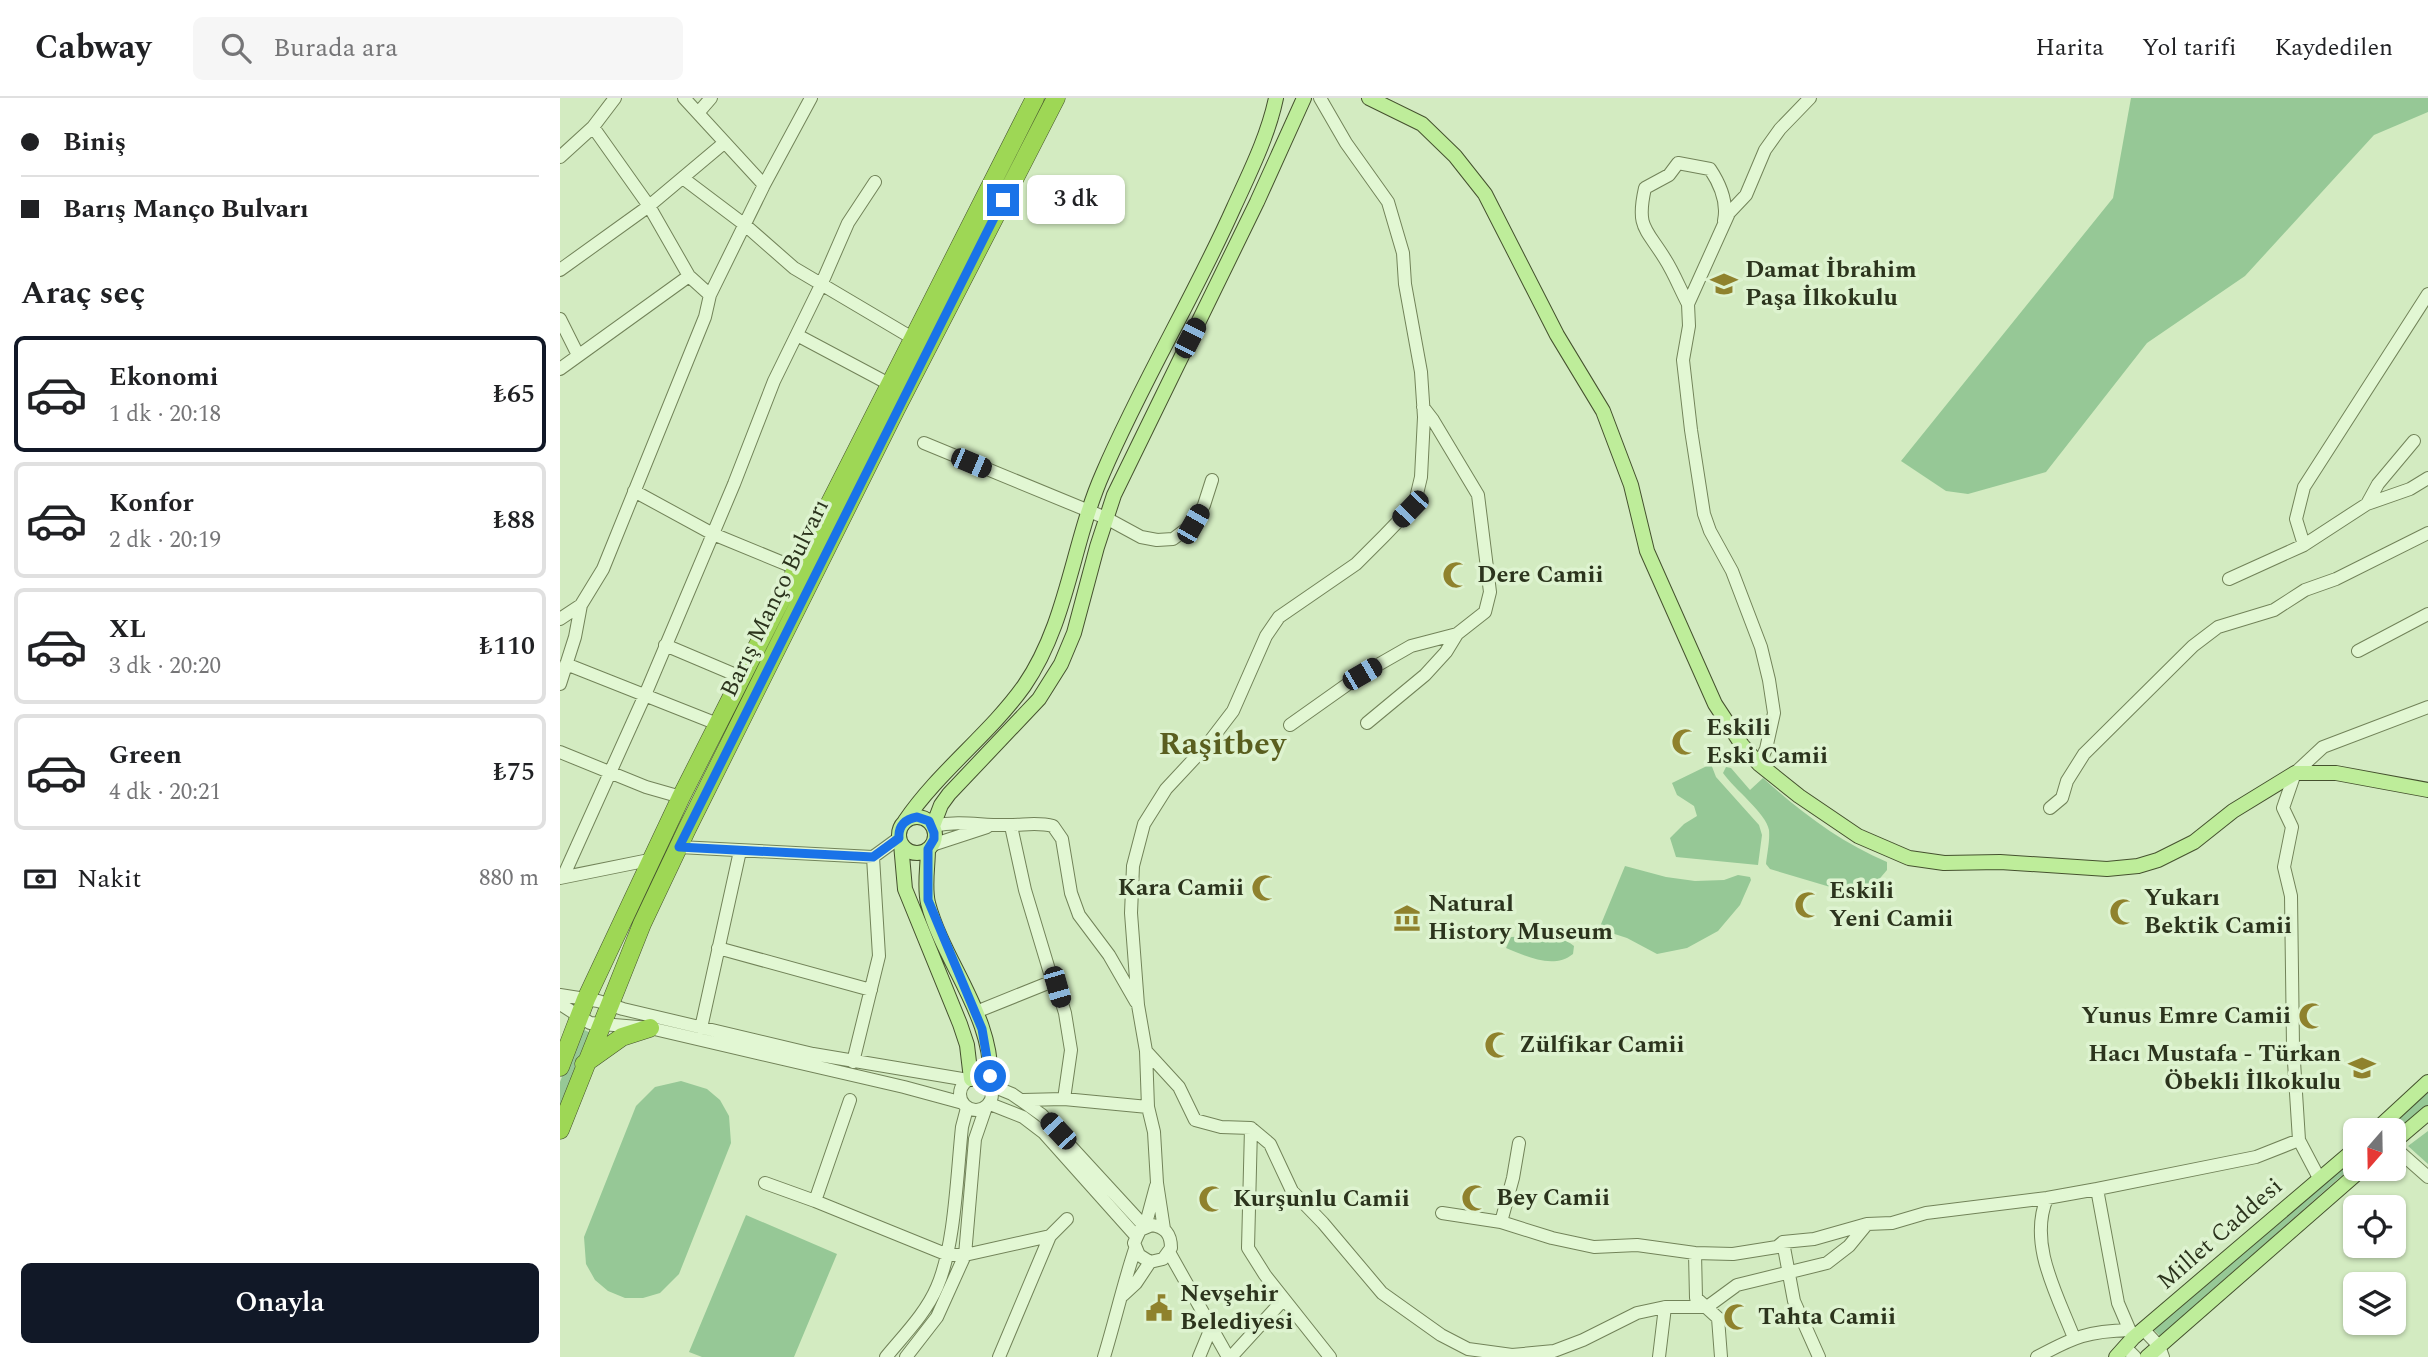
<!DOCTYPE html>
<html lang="tr">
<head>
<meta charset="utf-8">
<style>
	body { margin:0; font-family:Spectral,serif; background:#f6f6f6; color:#202124; height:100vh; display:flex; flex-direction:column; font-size:26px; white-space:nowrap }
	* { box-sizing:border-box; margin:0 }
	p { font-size:23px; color:#757577 }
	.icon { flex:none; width:38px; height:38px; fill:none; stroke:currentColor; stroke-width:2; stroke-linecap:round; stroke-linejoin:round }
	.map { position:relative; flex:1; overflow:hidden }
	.drawer { display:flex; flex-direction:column; background:#fff; width:560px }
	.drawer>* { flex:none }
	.banner { display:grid; align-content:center; height:154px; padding:0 21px; background:#fff }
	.needle { width:46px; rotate:200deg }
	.controls { position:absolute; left:1783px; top:1020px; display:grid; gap:14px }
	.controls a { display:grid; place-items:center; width:63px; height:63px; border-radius:10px; background:#fff; box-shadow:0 2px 5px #0004; font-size:35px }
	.end { position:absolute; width:32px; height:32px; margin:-16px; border:9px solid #1a73e8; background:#fff; box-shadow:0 0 0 4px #fff }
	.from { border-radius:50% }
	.bubble { position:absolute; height:49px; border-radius:10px; background:#fff; box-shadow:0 2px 5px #0004; font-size:23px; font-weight:600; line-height:49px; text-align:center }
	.car { position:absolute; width:21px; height:42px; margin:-21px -10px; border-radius:9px; box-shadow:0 0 5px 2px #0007; background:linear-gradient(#222 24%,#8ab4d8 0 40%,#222 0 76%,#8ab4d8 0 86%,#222 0) }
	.banner b { display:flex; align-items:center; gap:24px; height:66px; font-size:26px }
	.banner b+b { border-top:2px solid #e0e0e0 }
	.banner i { width:18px; height:18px; background:#202124 }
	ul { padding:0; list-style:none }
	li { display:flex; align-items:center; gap:21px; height:116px; margin:0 14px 10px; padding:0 7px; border:4px solid #e0e0e0; border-radius:10px }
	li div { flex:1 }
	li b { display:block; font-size:26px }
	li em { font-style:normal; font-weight:600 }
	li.on { border-color:#111827 }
	li>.icon { width:63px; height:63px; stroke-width:1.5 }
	h2 { padding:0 21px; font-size:32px; line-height:84px }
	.pay { display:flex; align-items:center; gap:18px; height:77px; padding:0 21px; font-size:26px }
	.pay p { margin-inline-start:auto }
	.button { display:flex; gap:14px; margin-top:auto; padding:14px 21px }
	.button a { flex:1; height:80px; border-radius:10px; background:#111827; color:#fff; font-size:28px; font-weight:600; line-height:80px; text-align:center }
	header { display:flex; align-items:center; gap:42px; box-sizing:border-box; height:98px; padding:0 35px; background:#fff; border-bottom:2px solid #e0e0e0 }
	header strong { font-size:33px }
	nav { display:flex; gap:38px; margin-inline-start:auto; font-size:24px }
	.search { width:490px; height:63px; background:#f6f6f6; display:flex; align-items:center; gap:18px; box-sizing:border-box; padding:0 24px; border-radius:10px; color:#757577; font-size:26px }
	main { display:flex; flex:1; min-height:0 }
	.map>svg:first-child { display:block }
</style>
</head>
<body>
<header>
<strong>Cabway</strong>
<div class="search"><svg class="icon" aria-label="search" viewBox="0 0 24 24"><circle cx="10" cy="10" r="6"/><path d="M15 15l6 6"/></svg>Burada ara</div>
<nav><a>Harita</a><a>Yol tarifi</a><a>Kaydedilen</a></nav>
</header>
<main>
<section class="drawer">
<div class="banner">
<b><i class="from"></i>Biniş</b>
<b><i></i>Barış Manço Bulvarı</b>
</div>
<h2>Araç seç</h2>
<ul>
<li class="on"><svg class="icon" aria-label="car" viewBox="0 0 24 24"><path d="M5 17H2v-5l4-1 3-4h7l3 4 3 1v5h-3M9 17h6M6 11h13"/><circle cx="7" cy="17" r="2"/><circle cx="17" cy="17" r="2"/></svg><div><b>Ekonomi</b><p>1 dk · 20:18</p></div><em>₺65</em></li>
<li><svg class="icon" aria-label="car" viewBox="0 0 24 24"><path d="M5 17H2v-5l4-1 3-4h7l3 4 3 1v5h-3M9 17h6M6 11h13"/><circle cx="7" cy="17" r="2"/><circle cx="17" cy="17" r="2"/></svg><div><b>Konfor</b><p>2 dk · 20:19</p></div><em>₺88</em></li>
<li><svg class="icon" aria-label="car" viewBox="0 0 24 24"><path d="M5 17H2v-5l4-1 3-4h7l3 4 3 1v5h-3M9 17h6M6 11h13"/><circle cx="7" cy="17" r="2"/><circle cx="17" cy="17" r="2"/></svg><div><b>XL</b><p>3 dk · 20:20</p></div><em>₺110</em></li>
<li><svg class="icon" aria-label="car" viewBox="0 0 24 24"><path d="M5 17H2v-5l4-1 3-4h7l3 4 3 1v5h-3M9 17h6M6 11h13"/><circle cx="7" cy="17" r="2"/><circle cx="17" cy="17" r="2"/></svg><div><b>Green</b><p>4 dk · 20:21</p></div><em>₺75</em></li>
</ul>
<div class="pay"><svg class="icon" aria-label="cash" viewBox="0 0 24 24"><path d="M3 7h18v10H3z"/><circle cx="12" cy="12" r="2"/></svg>Nakit<p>880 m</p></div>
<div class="button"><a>Onayla</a></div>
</section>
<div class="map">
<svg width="1868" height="1259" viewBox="0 0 1868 1259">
	<rect width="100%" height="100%" fill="#d3ebc1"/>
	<!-- green -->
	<path fill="#96c896" d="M1571 0H1868V14L1814 37 1685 178 1587 245 1486 374 1408 396 1386 393 1341 363 1553 100Z
		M1151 666 1156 679 1199 727 1202 737 1198 767 1116 759 1110 740 1124 726 1137 718 1134 708 1117 697 1112 685Z
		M1166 669 1171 670 1190 692 1203 680C1239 713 1281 745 1327 764V772L1304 799 1210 771 1206 766C1207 756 1210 743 1209 732 1206 715 1174 691 1163 675Z
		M1065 768 1106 779 1135 783 1164 782 1178 777 1190 779 1191 782 1180 807 1158 833 1127 850 1097 856 1067 840 1039 831Z
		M951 839C971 839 998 834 1014 848L1013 856C993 872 966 858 946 850Z
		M20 930 31 935 0 1009V984Z
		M121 983 147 991 160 1002 169 1018 171 1045 119 1176 100 1195 83 1200H65L48 1193 35 1182 26 1166 24 1139 76 1008 95 989Z
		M1868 992V1007L1834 1033 1821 1032Z
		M1868 1033V1066L1848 1048Z
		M1795 1055V1066L1600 1238 1593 1231Z
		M186 1117 277 1156 234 1259H142L129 1254Z"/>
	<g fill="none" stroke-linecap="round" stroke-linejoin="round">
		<defs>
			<path id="minor" d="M124 0 204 87
				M138 15 151 0
				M33 29 89 108 129 178 150 197
				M0 59 33 29 55 0
				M124 81 185 127 234 170 354 241
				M0 172 89 108 164 45
				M1128 206C1120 191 1114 175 1105 161 1086 130 1076 130 1085 90L1109 77 1118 65 1150 71C1160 86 1168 104 1164 123
				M0 221 18 257
				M237 237 331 287
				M0 271 129 178
				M364 345 546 420 581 439 597 442 613 441 633 426 644 407 652 382
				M74 393 153 436 238 471
				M1807 406 1818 386 1854 343
				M1744 447 1736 421 1744 389 1868 196
				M1669 481 1744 447 1807 406 1850 391 1868 380
				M0 521 21 507 43 471 145 219 150 197 204 87 251 0
				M105 547 183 580
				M1798 553 1868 516
				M6 566 160 627
				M0 586 15 539 21 507
				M807 625 865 577 886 554 897 536 925 514 930 494 918 397 873 322 863 309
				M730 627 802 576 851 548 897 536
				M0 654 86 689 121 699
				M1199 666 1206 651 1214 615 1209 582 1201 549 1172 473 1150 433 1144 416 1131 332 1123 262 1129 228 1128 206 1169 115 1186 97 1205 52 1220 31 1250 0
				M1490 710 1502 700 1507 683 1524 656 1633 548 1658 529 1714 512 1745 492 1776 481 1868 435
				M373 728C402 722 421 728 449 727 465 727 478 724 493 728L502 741 511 795 519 817 549 857 576 904
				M451 728 465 792 490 875 497 889 505 915 511 952 504 1001
				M372 747 427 729
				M119 749 313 759 339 740
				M3 779 85 597 174 386 214 283 261 187 288 125 315 84
				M0 780 94 761
				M158 850 311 892
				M0 897 38 903 63 911 253 956 408 982
				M0 906 30 925 90 930 344 989 403 1005
				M416 914 493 883
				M141 930 180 753
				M586 953 619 989 635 1022 661 1029 691 1030 710 1046 732 1093 763 1125 822 1195 881 1237 908 1251 952 1257 994 1253 1023 1242 1077 1215 1105 1209H1147L1177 1187 1267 1165 1289 1148 1307 1126
				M293 964 319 858 313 759
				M400 996a16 16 0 1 1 32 0a16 16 0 1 1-32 0Z
				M430 987 452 996 482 1017 585 1129
				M463 1002 504 1001 588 1009
				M430 1006 463 1019 484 1035 576 1138
				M691 1030 688 1150 705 1177 770 1259
				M1834 1049 1868 1079
				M1759 1080 1739 1042 1733 948 1731 798 1724 769 1732 729 1723 710 1735 675 1763 649 1868 609
				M205 1085 255 1103 388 1157H405L490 1138
				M1537 1091 1558 1205 1573 1240
				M1487 1100C1468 1146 1497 1196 1514 1240
				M255 1103 290 1002
				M882 1115 941 1124 992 1140 1034 1149 1077 1147 1135 1155 1173 1156 1217 1149 1223 1144 1254 1141 1307 1126 1332 1125 1366 1115 1487 1100 1537 1091 1696 1059 1739 1042
				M941 1124 953 1080 959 1045
				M585 1129 596 1088
				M604 1131 597 1085 594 1034 588 1009 586 953 578 907 571 815 573 768 584 726 606 691 647 647 673 613 706 538 719 519 796 466 824 438 850 411 856 400 861 379 864 319 861 274 845 186 843 155 828 104 786 45 760 0
				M1223 1144 1234 1203 1259 1259
				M609 1154 668 1259
				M1135 1155 1136 1200 1158 1220 1161 1259
				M563 1197 576 1185 590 1164 603 1161 611 1150C611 1136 605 1129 592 1127L580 1132 574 1145 579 1157 590 1164
				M1583 1231 1599 1248 1603 1259
				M1565 1249 1575 1259
				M326 1259C344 1237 366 1215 377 1189 395 1148 397 1075 402 1029L407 1010
				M346 1259 377 1219 405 1157 415 1041 426 1009
				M439 1259 490 1138 507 1121
				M544 1259C555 1223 563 1187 575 1151
				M639 1259 651 1230
				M671 1259 724 1201
				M1099 1259 1105 1209
				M1477 1259C1514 1239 1528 1233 1570 1232"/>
			<path id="major" d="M809 0 862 26 895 58 925 96 997 237 1043 313 1071 387 1087 453 1155 606 1182 647 1199 666 1239 698 1298 738 1349 760 1384 765 1440 764 1547 771 1578 768 1598 762 1634 744 1673 713 1735 675H1776L1868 692
				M339 737a18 18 0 1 1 36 0a18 18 0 1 1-36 0Z
				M345 723C379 673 429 637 464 588 508 524 512 445 543 375 582 284 634 199 674 109 690 74 708 38 716 0
				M373 728 381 707 389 696 479 601 501 566 514 535 537 449 554 397 697 104 744 0
				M341 746 345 791 400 926 407 947 411 981
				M368 751C368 768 364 788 368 805 384 866 436 921 430 987
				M1816 1032 1868 984
				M1834 1044 1868 1015
				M1556 1259 1573 1240 1796 1050
				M1587 1259 1802 1071"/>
			<path id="highway" d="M24 966 62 939 90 930
				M0 969 26 901 121 699 475 0
				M0 1032 82 826 127 731 336 311 496 0"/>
		</defs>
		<!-- minor casing -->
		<use href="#minor" stroke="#728359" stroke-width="14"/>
		<!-- major casing -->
		<use href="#major" stroke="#45512e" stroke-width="16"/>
		<!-- highway casing -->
		<use href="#highway" stroke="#45512e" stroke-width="19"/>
		<!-- minor -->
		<use href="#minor" stroke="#e2f7d3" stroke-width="12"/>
		<!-- major -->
		<use href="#major" stroke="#beed9a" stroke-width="14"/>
		<!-- highway -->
		<use href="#highway" stroke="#9ed755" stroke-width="18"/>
	</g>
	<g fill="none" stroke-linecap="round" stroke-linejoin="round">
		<!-- route -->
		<path stroke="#1a73e8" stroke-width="9" d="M430 978 422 931 368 802V751L374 741V735L369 723 357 719C345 721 338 728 339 740L313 759 119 749 443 102"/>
	</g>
	<!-- icons -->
	<defs>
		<symbol id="school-bare" viewBox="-9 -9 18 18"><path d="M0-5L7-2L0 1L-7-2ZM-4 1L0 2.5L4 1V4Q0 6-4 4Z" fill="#8f822d" stroke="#def3d0" stroke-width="2.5" paint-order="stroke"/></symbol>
		<symbol id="mosque-bare" viewBox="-9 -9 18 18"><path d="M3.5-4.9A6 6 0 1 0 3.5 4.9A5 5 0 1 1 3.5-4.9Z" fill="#8f822d" stroke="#def3d0" stroke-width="2.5" paint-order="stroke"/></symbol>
		<symbol id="museum-bare" viewBox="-9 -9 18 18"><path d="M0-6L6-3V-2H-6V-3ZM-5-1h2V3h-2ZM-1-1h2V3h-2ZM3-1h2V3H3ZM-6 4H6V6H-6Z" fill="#8f822d" stroke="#def3d0" stroke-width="2.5" paint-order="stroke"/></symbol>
		<symbol id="civic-bare" viewBox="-9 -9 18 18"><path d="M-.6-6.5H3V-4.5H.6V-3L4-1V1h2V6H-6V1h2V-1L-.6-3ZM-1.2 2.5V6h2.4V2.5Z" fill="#8f822d" stroke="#def3d0" stroke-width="2.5" paint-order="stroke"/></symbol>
	</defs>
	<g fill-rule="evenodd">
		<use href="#school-bare" x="1145" y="167" width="38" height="38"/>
		<use href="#mosque-bare" x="877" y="458" width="38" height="38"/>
		<use href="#mosque-bare" x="1106" y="625" width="38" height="38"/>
		<use href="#mosque-bare" x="686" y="771" width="38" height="38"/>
		<use href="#mosque-bare" x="1229" y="788" width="38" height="38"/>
		<use href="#mosque-bare" x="1544" y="795" width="38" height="38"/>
		<use href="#museum-bare" x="828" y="801" width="38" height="38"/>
		<use href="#mosque-bare" x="1733" y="899" width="38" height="38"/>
		<use href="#mosque-bare" x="919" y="928" width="38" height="38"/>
		<use href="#school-bare" x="1783" y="951" width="38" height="38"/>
		<use href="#mosque-bare" x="896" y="1081" width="38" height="38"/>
		<use href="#mosque-bare" x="633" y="1082" width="38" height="38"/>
		<use href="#civic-bare" x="580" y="1191" width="38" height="38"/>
		<use href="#mosque-bare" x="1158" y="1200" width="38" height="38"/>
	</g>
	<g text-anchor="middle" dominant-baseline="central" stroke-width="7" stroke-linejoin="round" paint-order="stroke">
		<!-- poi labels -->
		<g font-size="24" font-weight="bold" fill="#2c341d" stroke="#def3d0" text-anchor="start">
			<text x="1185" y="172">Damat İbrahim<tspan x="1185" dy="28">Paşa İlkokulu</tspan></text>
			<text x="917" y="477">Dere Camii</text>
			<text x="1146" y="630">Eskili<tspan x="1146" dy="28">Eski Camii</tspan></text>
			<text x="684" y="790" text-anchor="end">Kara Camii</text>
			<text x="1269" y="793">Eskili<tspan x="1269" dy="28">Yeni Camii</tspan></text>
			<text x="1584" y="800">Yukarı<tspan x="1584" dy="28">Bektik Camii</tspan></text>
			<text x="868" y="806">Natural<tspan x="868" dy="28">History Museum</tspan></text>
			<text x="1731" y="918" text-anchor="end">Yunus Emre Camii</text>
			<text x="959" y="947">Zülfikar Camii</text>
			<text x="1781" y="956" text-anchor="end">Hacı Mustafa - Türkan<tspan x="1781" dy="28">Öbekli İlkokulu</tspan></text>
			<text x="936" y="1100">Bey Camii</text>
			<text x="673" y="1101">Kurşunlu Camii</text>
			<text x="620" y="1196">Nevşehir<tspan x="620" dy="28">Belediyesi</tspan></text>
			<text x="1198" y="1219">Tahta Camii</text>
		</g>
		<!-- street labels -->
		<g font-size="24" fill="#2c341d" stroke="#def3d0">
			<text transform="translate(215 500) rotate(-64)">Barış Manço Bulvarı</text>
			<text transform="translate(1660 1136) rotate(-41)">Millet Caddesi</text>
		</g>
		<!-- district labels -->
		<g font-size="32" font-weight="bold" fill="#595e1f" stroke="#def3d0">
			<text x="662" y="646">Raşitbey</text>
		</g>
	</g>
</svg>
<div class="controls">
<a><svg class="needle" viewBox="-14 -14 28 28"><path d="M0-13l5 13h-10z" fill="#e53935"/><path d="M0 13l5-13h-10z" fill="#757577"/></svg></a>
<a><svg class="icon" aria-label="locate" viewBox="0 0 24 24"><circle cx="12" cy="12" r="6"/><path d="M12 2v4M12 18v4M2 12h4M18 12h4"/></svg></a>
<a><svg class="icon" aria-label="layers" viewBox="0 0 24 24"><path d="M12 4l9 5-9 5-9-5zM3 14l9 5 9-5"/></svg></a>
</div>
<i class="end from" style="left:430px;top:978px"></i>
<i class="end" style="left:443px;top:102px"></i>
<div class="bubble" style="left:467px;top:77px;width:98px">3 dk</div>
<i class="car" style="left:630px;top:240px;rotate:27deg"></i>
<i class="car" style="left:411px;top:365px;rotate:113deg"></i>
<i class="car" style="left:850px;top:411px;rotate:224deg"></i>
<i class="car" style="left:633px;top:426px;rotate:30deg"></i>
<i class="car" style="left:802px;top:576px;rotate:60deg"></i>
<i class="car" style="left:497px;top:889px;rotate:164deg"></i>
<i class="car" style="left:498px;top:1033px;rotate:317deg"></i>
</div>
</main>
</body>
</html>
